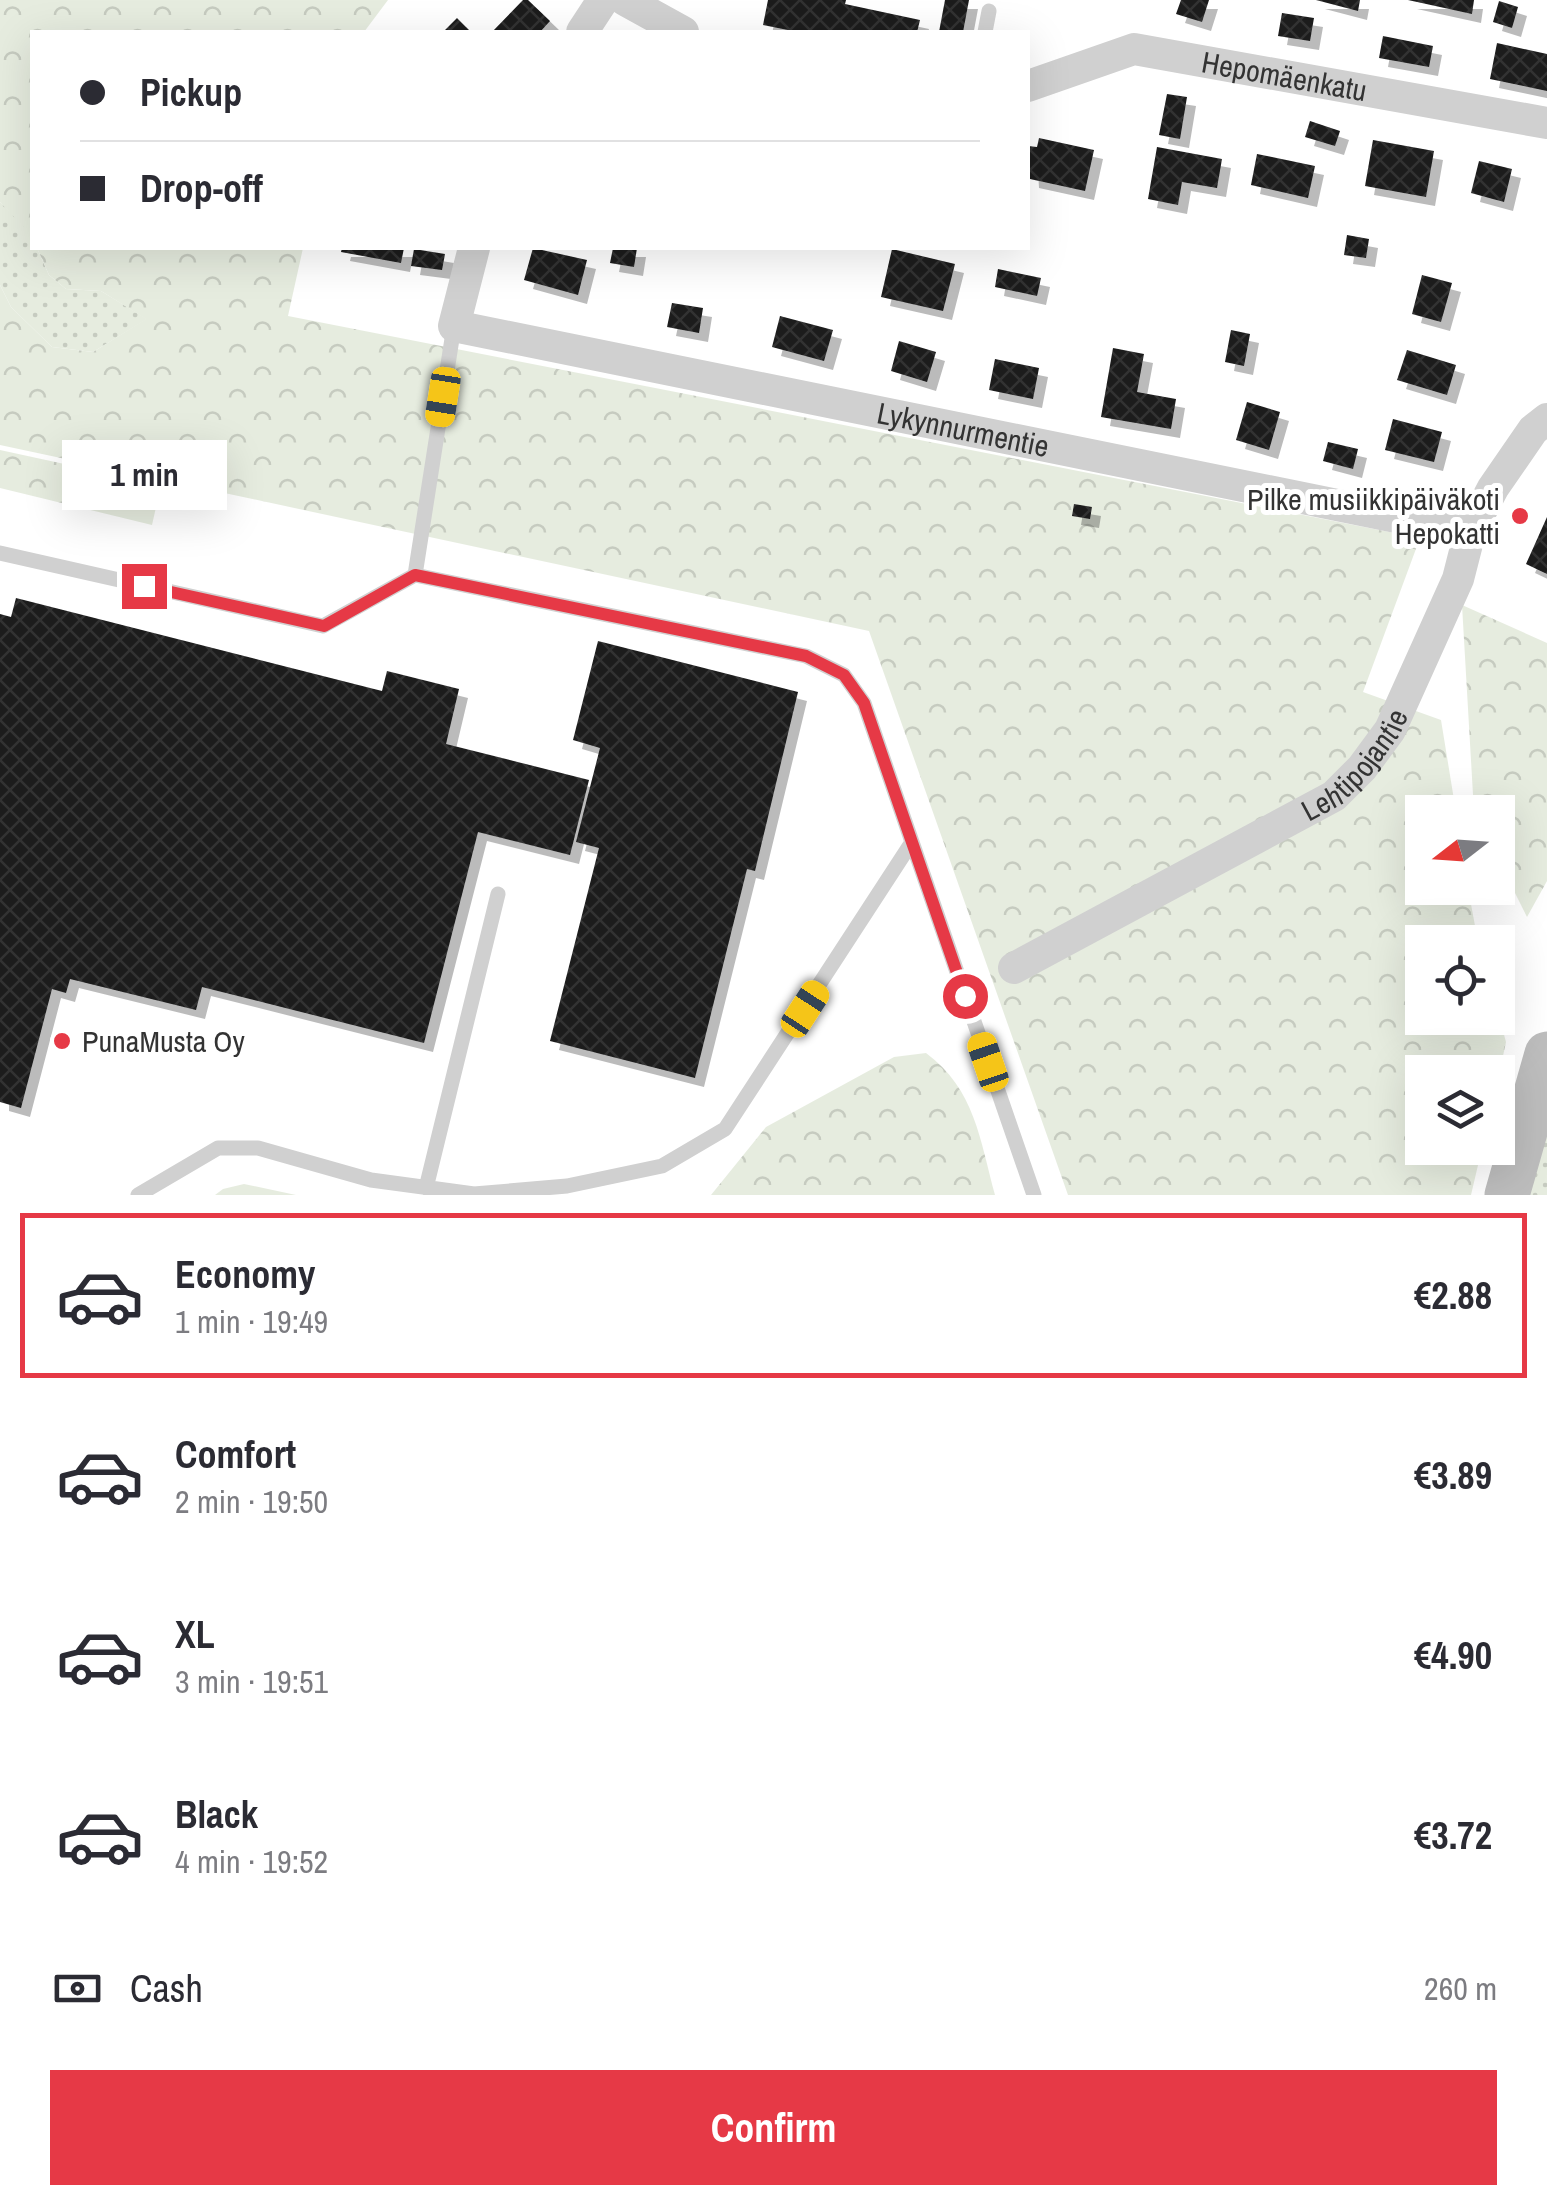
<!DOCTYPE html>
<html lang="en">
<head>
<meta charset="utf-8">
<style>
	body { margin:0; font-family:"Archivo Narrow",sans-serif; background:#f7f7f7; color:#2b2b33; height:100vh; display:flex; flex-direction:column; font-size:38px; white-space:nowrap }
	* { box-sizing:border-box; margin:0 }
	p { font-size:32px; color:#7c7c81 }
	.icon { flex:none; width:55px; height:55px; fill:none; stroke:currentColor; stroke-width:2; stroke-linecap:round; stroke-linejoin:round }
	.map { position:relative; height:1195px; overflow:hidden }
	.drawer { display:flex; flex-direction:column; background:#fff; flex:1 }
	.drawer>* { flex:none }
	.top-card { position:absolute; left:30px; top:30px; width:1000px; height:220px; border-radius:0px; box-shadow:0 10px 40px #0002; display:grid; align-content:center; height:220px; padding:0 50px; background:#fff }
	.needle { width:65px; rotate:253deg }
	.tools { position:absolute; left:1405px; top:795px; display:grid; gap:20px }
	.tools a { display:grid; place-items:center; width:110px; height:110px; border-radius:0px; background:#fff; box-shadow:0 10px 40px #0002; font-size:50px }
	.end { position:absolute; width:45px; height:45px; margin:-22px; border:12px solid #e63946; background:#fff; box-shadow:0 0 0 5px #fff }
	.from { border-radius:50% }
	.bubble { position:absolute; height:70px; border-radius:0px; background:#fff; box-shadow:0 10px 40px #0002; font-size:32px; font-weight:700; line-height:70px; text-align:center }
	.car { position:absolute; width:30px; height:60px; margin:-30px -15px; border-radius:12px; box-shadow:0 0 8px 2px #0007; background:linear-gradient(#f5c518 24%,#345 0 40%,#f5c518 0 76%,#345 0 86%,#f5c518 0) }
	.top-card b { display:flex; align-items:center; gap:35px; height:95px; font-size:38px }
	.top-card b+b { border-top:2px solid #e1e1e2 }
	.top-card i { width:25px; height:25px; background:#2b2b33 }
	ul { padding:18px 0 0; list-style:none }
	li { display:flex; align-items:center; gap:30px; height:165px; margin:0 20px 15px; padding:0 30px; border:5px solid transparent; border-radius:0px }
	li div { flex:1 }
	li b { display:block; font-size:38px }
	li em { font-style:normal; font-weight:700 }
	li.current { border-color:#e63946 }
	li>.icon { width:90px; height:90px; stroke-width:1.5 }
	.pay { display:flex; align-items:center; gap:25px; height:110px; padding:0 50px; font-size:38px }
	.pay p { margin-inline-start:auto }
	.action { display:flex; gap:20px; margin-top:auto; padding:20px 50px }
	.action a { flex:1; height:115px; border-radius:0px; background:#e63946; color:#fff; font-size:40px; font-weight:700; line-height:115px; text-align:center }
	.map>svg:first-child { display:block }
</style>
</head>
<body>
<div class="map">
<svg width="1547" height="1195" viewBox="0 0 1547 1195">
	<defs>
		<pattern id="grass-dots" width="8" height="8" patternUnits="userSpaceOnUse" patternTransform="scale(2.5)"><rect width="8" height="8" fill="#e6ecdf"/><path d="M2 2h.1M6 6h.1" fill="none" stroke="#c6cbc0" stroke-width="1.8" stroke-linecap="round"/></pattern>
		<pattern id="forest-crowns" width="20" height="18" patternUnits="userSpaceOnUse" patternTransform="scale(2.5)"><rect width="20" height="18" fill="#e6ecdf"/><path d="M2 6a3 3 0 1 1 6 0M12 15a3 3 0 1 1 6 0" fill="none" stroke="#c6cbc0"/></pattern>
		<pattern id="building-cross-hatch" width="8" height="8" patternUnits="userSpaceOnUse" patternTransform="scale(2.5)"><rect width="8" height="8" fill="#1a1a1a"/><path d="M0 0l8 8M0 8l8-8" fill="none" stroke="#333"/></pattern>
		<filter id="shadow"><feDropShadow dx="9" dy="9" stdDeviation="0" flood-color="#0004"/></filter>
	</defs>
	<rect width="100%" height="100%" fill="#fff"/>
	<!-- grass -->
	<path fill="url(#grass-dots)" d="M0 202 31 232 32 248H37L49 275 66 289 101 291 147 319 93 352 52 347 11 307 0 285Z
		M1547 1102V1195H1522Z"/>
	<!-- forest -->
	<path fill="url(#forest-crowns)" d="M0 0H388L364 32H32V236L0 202Z
		M37 248H303L288 316 1420 538 1363 692 1441 720 1456 812H1422V888H1468L1478 942H1422V1018H1498V1012L1506 1042 1498 1079V1072H1422V1148H1482L1471 1195H1068L869 631 0 445V285L11 307 52 347 93 352 146 319 101 291 66 289 49 275Z
		M0 450 161 485 152 525 0 488Z
		M1462 605 1547 643V881L1527 917 1498 859V812H1474Z
		M926 1053C975 1089 980 1140 995 1195H711L766 1127 894 1057Z
		M244 1184 296 1195H215L223 1189Z"/>
	<!-- building -->
	<path fill="url(#building-cross-hatch)" filter="url(#shadow)" d="M523 0H528L550 21 540 32H492Z
		M768 0H846L845 4 920 20 917 32H798L763 25Z
		M945 0H969L963 32H939Z
		M1181 0H1209L1202 22 1176 14Z
		M1316 0H1360L1358 11Z
		M1408 0H1474L1472 14Z
		M1499 1 1518 7 1512 28 1493 22Z
		M1282 13 1314 18 1310 41 1278 36Z
		M457 18 471 32H443Z
		M1383 36 1433 46 1429 67 1379 58Z
		M1497 43 1547 54V91L1490 79Z
		M1167 94 1187 97 1180 139 1159 135Z
		M1310 121 1340 131 1335 146 1305 137Z
		M1039 138 1094 150 1085 191 1030 179 1028 146 1037 147Z
		M1373 140 1434 151 1426 197 1365 186Z
		M1157 147 1222 159 1217 188 1182 182 1178 205 1148 199Z
		M1257 154 1315 166 1308 198 1251 185Z
		M1479 161 1512 169 1504 202 1471 193Z
		M1347 235 1369 239 1366 258 1344 255Z
		M342 248H404L401 263 341 252Z
		M533 248 587 260 578 295 524 280Z
		M613 248H637L634 267 610 263Z
		M414 249 445 254 442 270 411 266Z
		M892 249 955 264 943 311 881 297Z
		M998 269 1041 278 1037 296 995 287Z
		M1422 275 1452 283 1441 322 1412 314Z
		M672 303 703 308 699 333 667 327Z
		M780 316 833 330 824 361 772 347Z
		M1231 330 1250 334 1244 366 1225 362Z
		M899 341 936 352 927 382 891 371Z
		M1113 348 1144 354 1137 392 1176 399 1171 429 1101 417Z
		M1407 350 1456 365 1447 395 1397 380Z
		M995 359 1039 368 1033 399 989 390Z
		M1247 402 1280 412 1269 450 1236 440Z
		M1393 419 1442 432 1434 462 1385 450Z
		M1328 442 1358 449 1353 469 1323 461Z
		M1074 504 1092 507 1090 519 1072 516Z
		M1547 517V574L1526 564Z
		M16 598 382 691 387 671 459 689 446 744 589 780 570 855 478 832 424 1043 202 987 196 1010 70 979 66 993 52 989 21 1108 0 1102V614L11 617Z
		M598 641 798 692 755 871 747 869 695 1078 550 1041 599 848 576 842 600 748 573 740Z"/>
	<g fill="none" stroke-linecap="round" stroke-linejoin="round">
		<!-- service -->
		<path stroke="#d0d0d0" stroke-width="15" d="M985 32 989 11
			M0 553 323 626 415 575 806 656 844 675 864 703 1034 1195
			M415 575 454 326
			M426 1188 498 894
			M138 1195 218 1148H258L371 1180 474 1194 567 1186 662 1166 725 1129 912 842"/>
		<!-- minor -->
		<g stroke="#d0d0d0" stroke-width="32">
			<path d="M625 0 683 32"/>
			<path d="M582 32 603 0"/>
			<path id="s1" d="M1028 86 1134 49 1547 123"/>
			<path id="s2" d="M474 248 454 326 1470 532"/>
			<path id="s3" d="M1014 968 1334 796 1362 768 1390 730 1458 579 1470 532 1493 488 1533 430 1547 419"/>
		</g>
		<!-- secondary -->
		<path stroke="#bdbdbd" stroke-width="45" d="M1507 1195 1547 1054"/>
	</g>
	<g fill="none" stroke-linecap="round" stroke-linejoin="round">
		<!-- route -->
		<path stroke="#e63946" stroke-width="12" d="M144 586 324 626 415 575 806 656 844 675 864 703 965 996"/>
	</g>
	<!-- markers -->
	<g fill="#e63946" stroke="#fff" stroke-width="4">
		<circle cx="1520" cy="516" r="10"/>
		<circle cx="62" cy="1041" r="10"/>
	</g>
	<g text-anchor="middle" dominant-baseline="central" stroke-width="10" stroke-linejoin="round" paint-order="stroke">
		<!-- street labels -->
		<g font-size="30" fill="#333" stroke="#fff">
			<text stroke="none"><textPath href="#s1" startOffset="265">Hepomäenkatu</textPath></text>
			<text stroke="none"><textPath href="#s2" startOffset="600">Lykynnurmentie</textPath></text>
			<text stroke="none"><textPath href="#s3" startOffset="400">Lehtipojantie</textPath></text>
		</g>
		<!-- poi labels -->
		<g font-size="30" fill="#333" stroke="#fff" text-anchor="end">
			<text x="1500" y="499">Pilke musiikkipäiväkoti<tspan x="1500" dy="34">Hepokatti</tspan></text>
			<text x="82" y="1041" text-anchor="start">PunaMusta Oy</text>
		</g>
	</g>
</svg>
<div class="tools">
<a><svg class="needle" viewBox="-14 -14 28 28"><path d="M0-13l5 13h-10z" fill="#e53935"/><path d="M0 13l5-13h-10z" fill="#7c7c81"/></svg></a>
<a><svg class="icon" aria-label="locate" viewBox="0 0 24 24"><circle cx="12" cy="12" r="6"/><path d="M12 2v4M12 18v4M2 12h4M18 12h4"/></svg></a>
<a><svg class="icon" aria-label="layers" viewBox="0 0 24 24"><path d="M12 4l9 5-9 5-9-5zM3 14l9 5 9-5"/></svg></a>
</div>
<i class="end from" style="left:965px;top:996px"></i>
<i class="end" style="left:144px;top:586px"></i>
<div class="bubble" style="left:62px;top:440px;width:165px">1 min</div>
<i class="car" style="left:443px;top:397px;rotate:189deg"></i>
<i class="car" style="left:805px;top:1009px;rotate:33deg"></i>
<i class="car" style="left:988px;top:1062px;rotate:341deg"></i>
<div class="top-card">
<b><i class="from"></i>Pickup</b>
<b><i></i>Drop-off</b>
</div>
</div>
<section class="drawer">
<ul>
<li class="current"><svg class="icon" aria-label="car" viewBox="0 0 24 24"><path d="M5 17H2v-5l4-1 3-4h7l3 4 3 1v5h-3M9 17h6M6 11h13"/><circle cx="7" cy="17" r="2"/><circle cx="17" cy="17" r="2"/></svg><div><b>Economy</b><p>1 min · 19:49</p></div><em>€2.88</em></li>
<li><svg class="icon" aria-label="car" viewBox="0 0 24 24"><path d="M5 17H2v-5l4-1 3-4h7l3 4 3 1v5h-3M9 17h6M6 11h13"/><circle cx="7" cy="17" r="2"/><circle cx="17" cy="17" r="2"/></svg><div><b>Comfort</b><p>2 min · 19:50</p></div><em>€3.89</em></li>
<li><svg class="icon" aria-label="car" viewBox="0 0 24 24"><path d="M5 17H2v-5l4-1 3-4h7l3 4 3 1v5h-3M9 17h6M6 11h13"/><circle cx="7" cy="17" r="2"/><circle cx="17" cy="17" r="2"/></svg><div><b>XL</b><p>3 min · 19:51</p></div><em>€4.90</em></li>
<li><svg class="icon" aria-label="car" viewBox="0 0 24 24"><path d="M5 17H2v-5l4-1 3-4h7l3 4 3 1v5h-3M9 17h6M6 11h13"/><circle cx="7" cy="17" r="2"/><circle cx="17" cy="17" r="2"/></svg><div><b>Black</b><p>4 min · 19:52</p></div><em>€3.72</em></li>
</ul>
<div class="pay"><svg class="icon" aria-label="cash" viewBox="0 0 24 24"><path d="M3 7h18v10H3z"/><circle cx="12" cy="12" r="2"/></svg>Cash<p>260 m</p></div>
<div class="action"><a>Confirm</a></div>
</section>
</body>
</html>
